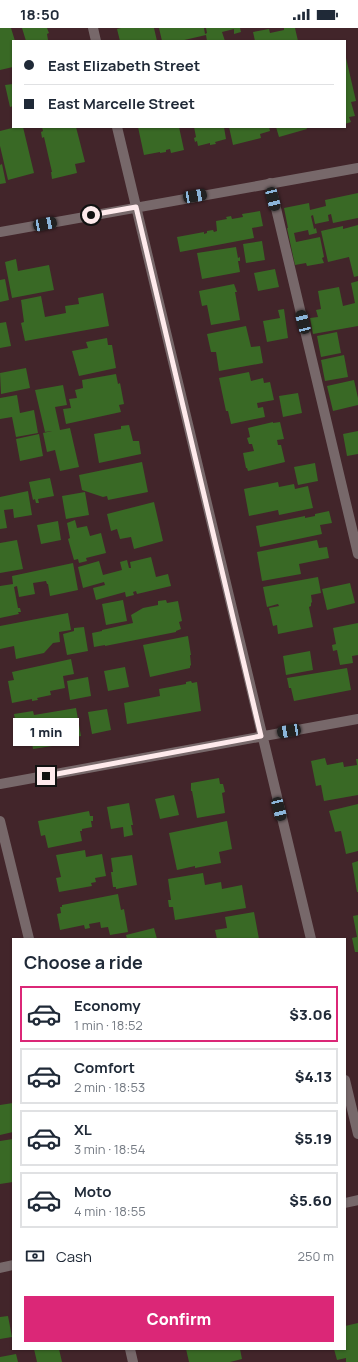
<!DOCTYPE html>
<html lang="en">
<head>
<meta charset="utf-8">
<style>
	body { margin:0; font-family:Manrope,sans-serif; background:#f6f6f7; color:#1f2937; height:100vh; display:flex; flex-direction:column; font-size:15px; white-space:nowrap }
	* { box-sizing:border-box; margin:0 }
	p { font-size:13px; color:#747a83 }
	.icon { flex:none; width:22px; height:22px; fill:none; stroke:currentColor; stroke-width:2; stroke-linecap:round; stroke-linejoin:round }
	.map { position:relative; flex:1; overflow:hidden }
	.drawer { position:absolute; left:12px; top:910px; width:334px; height:412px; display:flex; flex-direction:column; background:#fff; border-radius:0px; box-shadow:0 1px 3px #0004 }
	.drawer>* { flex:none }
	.top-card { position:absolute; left:12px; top:12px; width:334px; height:88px; border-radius:0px; box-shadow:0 1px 3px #0004; display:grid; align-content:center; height:88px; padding:0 12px; background:#fff }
	.end { position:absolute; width:18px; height:18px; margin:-9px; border:5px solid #feeaec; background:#111; box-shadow:0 0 0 2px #111 }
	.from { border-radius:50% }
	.bubble { position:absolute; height:28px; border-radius:0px; background:#fff; box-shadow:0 1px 3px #0004; font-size:13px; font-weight:800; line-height:28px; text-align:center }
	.car { position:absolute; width:12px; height:24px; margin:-12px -6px; border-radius:5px; box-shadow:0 0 3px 1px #0007; background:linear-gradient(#222 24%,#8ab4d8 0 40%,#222 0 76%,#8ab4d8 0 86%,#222 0) }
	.top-card b { display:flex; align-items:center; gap:14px; height:38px; font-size:15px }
	.top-card b+b { border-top:1px solid #e0e1e3 }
	.top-card i { width:10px; height:10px; background:#1f2937 }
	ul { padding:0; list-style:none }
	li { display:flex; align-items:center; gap:12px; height:56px; margin:0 8px 6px; padding:0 4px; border:2px solid #e0e1e3; border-radius:0px }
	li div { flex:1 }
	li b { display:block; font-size:15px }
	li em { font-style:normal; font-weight:800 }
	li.selected { border-color:#db2777 }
	li>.icon { width:36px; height:36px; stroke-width:1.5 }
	h2 { padding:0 12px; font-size:18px; line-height:48px }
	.pay { display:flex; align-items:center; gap:10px; height:44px; padding:0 12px; font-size:15px }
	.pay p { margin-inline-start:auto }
	.cta { display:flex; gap:8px; margin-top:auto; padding:8px 12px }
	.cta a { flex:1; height:46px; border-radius:0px; background:#db2777; color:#fff; font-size:16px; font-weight:800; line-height:46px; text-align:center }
	.status { display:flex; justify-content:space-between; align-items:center; height:28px; padding:0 20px; background:#fff; direction:ltr }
	.status svg { height:11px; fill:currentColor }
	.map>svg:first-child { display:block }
</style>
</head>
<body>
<div class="status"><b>18:50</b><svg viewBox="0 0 49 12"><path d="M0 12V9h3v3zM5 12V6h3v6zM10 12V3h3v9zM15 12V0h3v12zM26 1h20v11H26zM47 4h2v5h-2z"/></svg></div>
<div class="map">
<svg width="358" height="1334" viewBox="0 0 358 1334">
	<rect width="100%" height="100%" fill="#42252a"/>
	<!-- building -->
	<path fill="#396925" d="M0 0H11L15 13H13V39L0 42Z
		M22 0H47L49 5 47 6 48 12 26 13Z
		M121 0H154L157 13H120L117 1Z
		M159 0H204L205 6 207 5 206 0H240L241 4 234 6V1L222 4 225 13H207L206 7 180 13H162Z
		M284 0H295L298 13H255L253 4 269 1 270 5 284 2Z
		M346 30 356 73 351 74 355 88 349 89 351 94 345 96Z
		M13 56V78L10 79 5 57Z
		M16 99H23L34 145 8 152 0 118V103Z
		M42 99H76L85 134 75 136 77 145 52 151 51 144H52L44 109 42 110 41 104 43 103Z
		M138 99H179L184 122 171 125 170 121 166 122V124L160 125V124L144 127Z
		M194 99H224L226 111 215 114 216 116 210 117V115L198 118 197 113 195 114 194 110 196 109Z
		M229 99H269L270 103 260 106 261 110 233 117Z
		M276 99H306L307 101 279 109Z
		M2 136 6 155 0 156V137Z
		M358 165V190L333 195 331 186 328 187 329 193 315 196 313 187 311 188 314 201 316 200 317 205 309 207 308 202 294 205 296 214 320 209 324 229 322 230 324 235 307 238 306 235 295 237 287 200H288L284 180 309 175 310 182 326 178 325 172Z
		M260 183 263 198 252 200 254 210 180 224 177 209 204 204V206L207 205V203L213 202 214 204 217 203 216 193 227 191 226 189 231 188 232 191 243 189 242 186Z
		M358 197V248L354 249 349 229 328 234 321 203 343 198V201Z
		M262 213 265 232 246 235 243 216Z
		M236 219 238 230 240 229V233H238L240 244 202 251 197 225Z
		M16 231 18 243 49 237 54 262 12 270 5 234Z
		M275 241 279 259 258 263 254 245Z
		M5 251 9 272 0 274V252Z
		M358 253V298L313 306 310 290 318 289 316 282 321 281 318 263 339 259 343 278 355 275 351 255Z
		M234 256 237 264H235L240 292 211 297 207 277 202 278 199 263Z
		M103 265 109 298 25 313 21 295 24 294 21 272 41 268 45 289 66 285 65 278 79 276 78 270Z
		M284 281 288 310 267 314 263 293 280 290 278 282Z
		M6 294 11 318 0 320V295Z
		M246 298 251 319 260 318 263 335 219 343 216 324H211L207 306Z
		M337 304 341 325 321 329 317 308Z
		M107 310 108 317H112L116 340 79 348 72 323 88 320 86 314Z
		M344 327 348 349 325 353 321 332Z
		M26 340 30 360 1 366 0 345Z
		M249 344 251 353 263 350 264 355 270 354 274 372 257 375 258 380 263 379 265 389 231 396 228 383H226L219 350Z
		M116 346 118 356 120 355 124 376 119 377 121 384 66 396 63 381 71 380 69 371 77 370 75 362 83 360 82 352Z
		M354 352 358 370V377L333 383 327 358Z
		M63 357 67 377 55 379 60 402 70 400 79 439 60 443 55 422 47 424 43 405 52 403 45 404 35 362Z
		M298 365 302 385 283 389 279 368Z
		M17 367 20 385 34 382 38 405 16 409 12 389 0 391V370Z
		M273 394V395L280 394 284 411 277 412 278 417H281L285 434 248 443 247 440H246L243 425 254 423 252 416H249L247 410 250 409 248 400Z
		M129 397 133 413H139L141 426 99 435 94 406 121 401V398Z
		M358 403V426L347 428 343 406Z
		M39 406 43 428 20 433 16 411Z
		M142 434 148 464 108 472 107 468 103 469 82 462 79 447Z
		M315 435 318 453 298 457 294 439Z
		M50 450 54 468 38 471 39 475H36L35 471 33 472 29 454Z
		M278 454 279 459 294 456 295 461 308 458 313 480 279 487 278 482 249 488 244 461Z
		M28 463 32 487 14 490 13 481 4 482 7 500 0 501V469Z
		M85 464 89 487 66 491 62 468Z
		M154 474 163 513 134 521 131 509 120 511 117 501 111 503 107 486Z
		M329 483 332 495 320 497 322 506 260 519 256 498 305 488V490L315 488V486Z
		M75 492 77 500 87 498 90 508 101 505 106 525 86 530 87 533 79 535 78 531 74 532 68 511 70 510 67 495Z
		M58 493 61 512 41 516 37 497Z
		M17 512 23 541 0 545V515Z
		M317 512 319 520 327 519 329 530 299 536 301 546 262 553 257 524Z
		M151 529 156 549 168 546 171 558 137 566 136 563 133 564 134 567 126 569 125 564 96 572 93 560 105 557 104 554 83 560 78 539 99 533 103 547 122 542 120 534 127 532 129 540H131L130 534Z
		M73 535 78 562 50 568 48 556H47L46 553 33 555 35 566 19 569 17 558 14 559 18 580H20L21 584H18L19 586 0 590V558L13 556 12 548Z
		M318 549 321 565 311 567 312 574 311 575V578L309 579 313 599 278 606 277 597 273 598 269 580 279 578 278 576 267 579 263 559Z
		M350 555 355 575 327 582 322 561Z
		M123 572 127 593 106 597 102 576Z
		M166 572 167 575 178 573 182 593 179 594 181 601 176 603V604L105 618V617L94 619 92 605 102 603V602L133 595 131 587 143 580 158 577V573Z
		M68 585 71 602 59 604 60 614 53 615 44 625 16 631 14 618 0 621V598Z
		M358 595V627L352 628 353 635 340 637 337 622 333 623 332 617 336 616 333 600Z
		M84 599 88 623 67 627 63 606 74 603V600Z
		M188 608 191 627H190L191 637 190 638V640L150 649 143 617Z
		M310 623 313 642 286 647 283 628Z
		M71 631 74 646 63 648 65 660 50 663 51 667 37 670 38 672 32 673V671L12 675 8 653 14 652 12 644Z
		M125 639 129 659 108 663 104 643Z
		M347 640 351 662 294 673 291 660H289L287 650Z
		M88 649 91 668 70 672 67 653Z
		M191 653 192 655 197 654 201 683 127 696 124 675 160 668 159 661 186 656V654Z
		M76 680 81 708 53 713 54 716H51L52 718 33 721 30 705 18 707 17 702 15 703 13 691H15L14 686 33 683 34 687Z
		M107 681 111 702 92 706 88 684Z
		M325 730 327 737 343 734 344 739 357 737 356 731H358V767L324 773 321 757 316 758 311 733Z
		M219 750 220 756H223L225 764 222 765 225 785 197 790 192 763H191V755Z
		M174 767 179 787 160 791 155 771Z
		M129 775 133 797H131L133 807 124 809 123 799 111 801 107 779Z
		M358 776V823L346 826 341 803 335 804 329 783Z
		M89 783 90 788H93V793H91L92 799 82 801V803H80L82 813 48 820 45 807 41 808 38 793Z
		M227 793 232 821 219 824 221 835 195 840V838L177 842 169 805Z
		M85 822 86 829 102 826 106 848 95 850 96 854 91 855 92 858 59 864 56 850 61 849 56 827Z
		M132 827 137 857 116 861V859H113L111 844H113L111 830Z
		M358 833V864H357L352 835Z
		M203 845 205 857 221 854 222 861 242 857 246 880 175 892 173 879H169L168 872H171L168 851Z
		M118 866 121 882 124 881 128 904 110 907 108 899 101 900 100 894 89 896 90 900 85 901 84 897 60 902 57 886 61 885 60 879H62V877Z
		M254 884 259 911H217L215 902 227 900 225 889Z
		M358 887V924H355L352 910 357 909 353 888Z
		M154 900 157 911H127L126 907Z
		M13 1075V1104L0 1107V1077Z
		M13 1111V1154L0 1156V1113Z
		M8 1288 12 1309 0 1311V1289Z
		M358 1295V1334H346V1330L337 1332 334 1321H345V1298Z
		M34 1321H59L62 1334H37Z
		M186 1321H240L242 1331 230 1334H189Z
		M16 1326 18 1334H0V1329Z"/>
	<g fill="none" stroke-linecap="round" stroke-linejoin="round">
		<!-- lane -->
		<path stroke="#77686a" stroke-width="10" d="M270 155 358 526"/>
		<!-- street -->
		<path stroke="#77686a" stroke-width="10" d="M93 0 96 13
			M117 99 311 911
			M0 204 358 140
			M0 756 358 691
			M0 793 29 911
			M345 1052 358 1106
			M345 1175 358 1172
			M0 1240 13 1237
			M130 1321 133 1334"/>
	</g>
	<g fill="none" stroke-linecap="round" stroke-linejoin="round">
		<!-- route -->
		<path stroke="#feeaec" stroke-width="5" d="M46 748 261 708 136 179 91 187"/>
	</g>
</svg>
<i class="end from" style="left:91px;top:187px"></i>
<i class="end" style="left:46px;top:748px"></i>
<div class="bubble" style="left:13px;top:690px;width:66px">1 min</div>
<i class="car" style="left:195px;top:168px;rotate:80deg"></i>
<i class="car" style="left:273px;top:171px;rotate:166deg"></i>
<i class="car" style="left:45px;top:196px;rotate:79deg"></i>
<i class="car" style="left:303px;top:294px;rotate:346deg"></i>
<i class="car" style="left:289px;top:703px;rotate:260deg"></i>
<i class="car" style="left:279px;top:781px;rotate:166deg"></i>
<div class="top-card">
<b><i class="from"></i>East Elizabeth Street</b>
<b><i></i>East Marcelle Street</b>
</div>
<section class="drawer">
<h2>Choose a ride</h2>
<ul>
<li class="selected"><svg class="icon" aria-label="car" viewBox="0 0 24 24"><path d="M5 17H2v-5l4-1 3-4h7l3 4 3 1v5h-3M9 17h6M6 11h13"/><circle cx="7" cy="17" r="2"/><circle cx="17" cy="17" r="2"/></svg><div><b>Economy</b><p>1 min · 18:52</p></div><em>$3.06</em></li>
<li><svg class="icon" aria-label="car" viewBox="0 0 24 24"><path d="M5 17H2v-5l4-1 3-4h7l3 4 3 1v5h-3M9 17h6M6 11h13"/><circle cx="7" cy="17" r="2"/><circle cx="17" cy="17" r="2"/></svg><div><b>Comfort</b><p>2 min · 18:53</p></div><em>$4.13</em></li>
<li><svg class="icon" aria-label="car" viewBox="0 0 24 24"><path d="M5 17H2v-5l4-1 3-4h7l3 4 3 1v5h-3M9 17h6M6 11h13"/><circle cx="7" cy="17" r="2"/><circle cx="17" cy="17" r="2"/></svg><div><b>XL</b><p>3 min · 18:54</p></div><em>$5.19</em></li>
<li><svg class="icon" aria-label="car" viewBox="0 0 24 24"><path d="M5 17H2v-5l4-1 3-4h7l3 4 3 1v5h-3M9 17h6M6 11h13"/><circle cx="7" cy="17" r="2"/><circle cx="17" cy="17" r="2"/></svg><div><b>Moto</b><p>4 min · 18:55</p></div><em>$5.60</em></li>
</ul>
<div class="pay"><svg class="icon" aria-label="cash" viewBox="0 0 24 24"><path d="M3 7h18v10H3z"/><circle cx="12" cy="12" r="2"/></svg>Cash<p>250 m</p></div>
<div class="cta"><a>Confirm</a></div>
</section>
</div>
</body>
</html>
